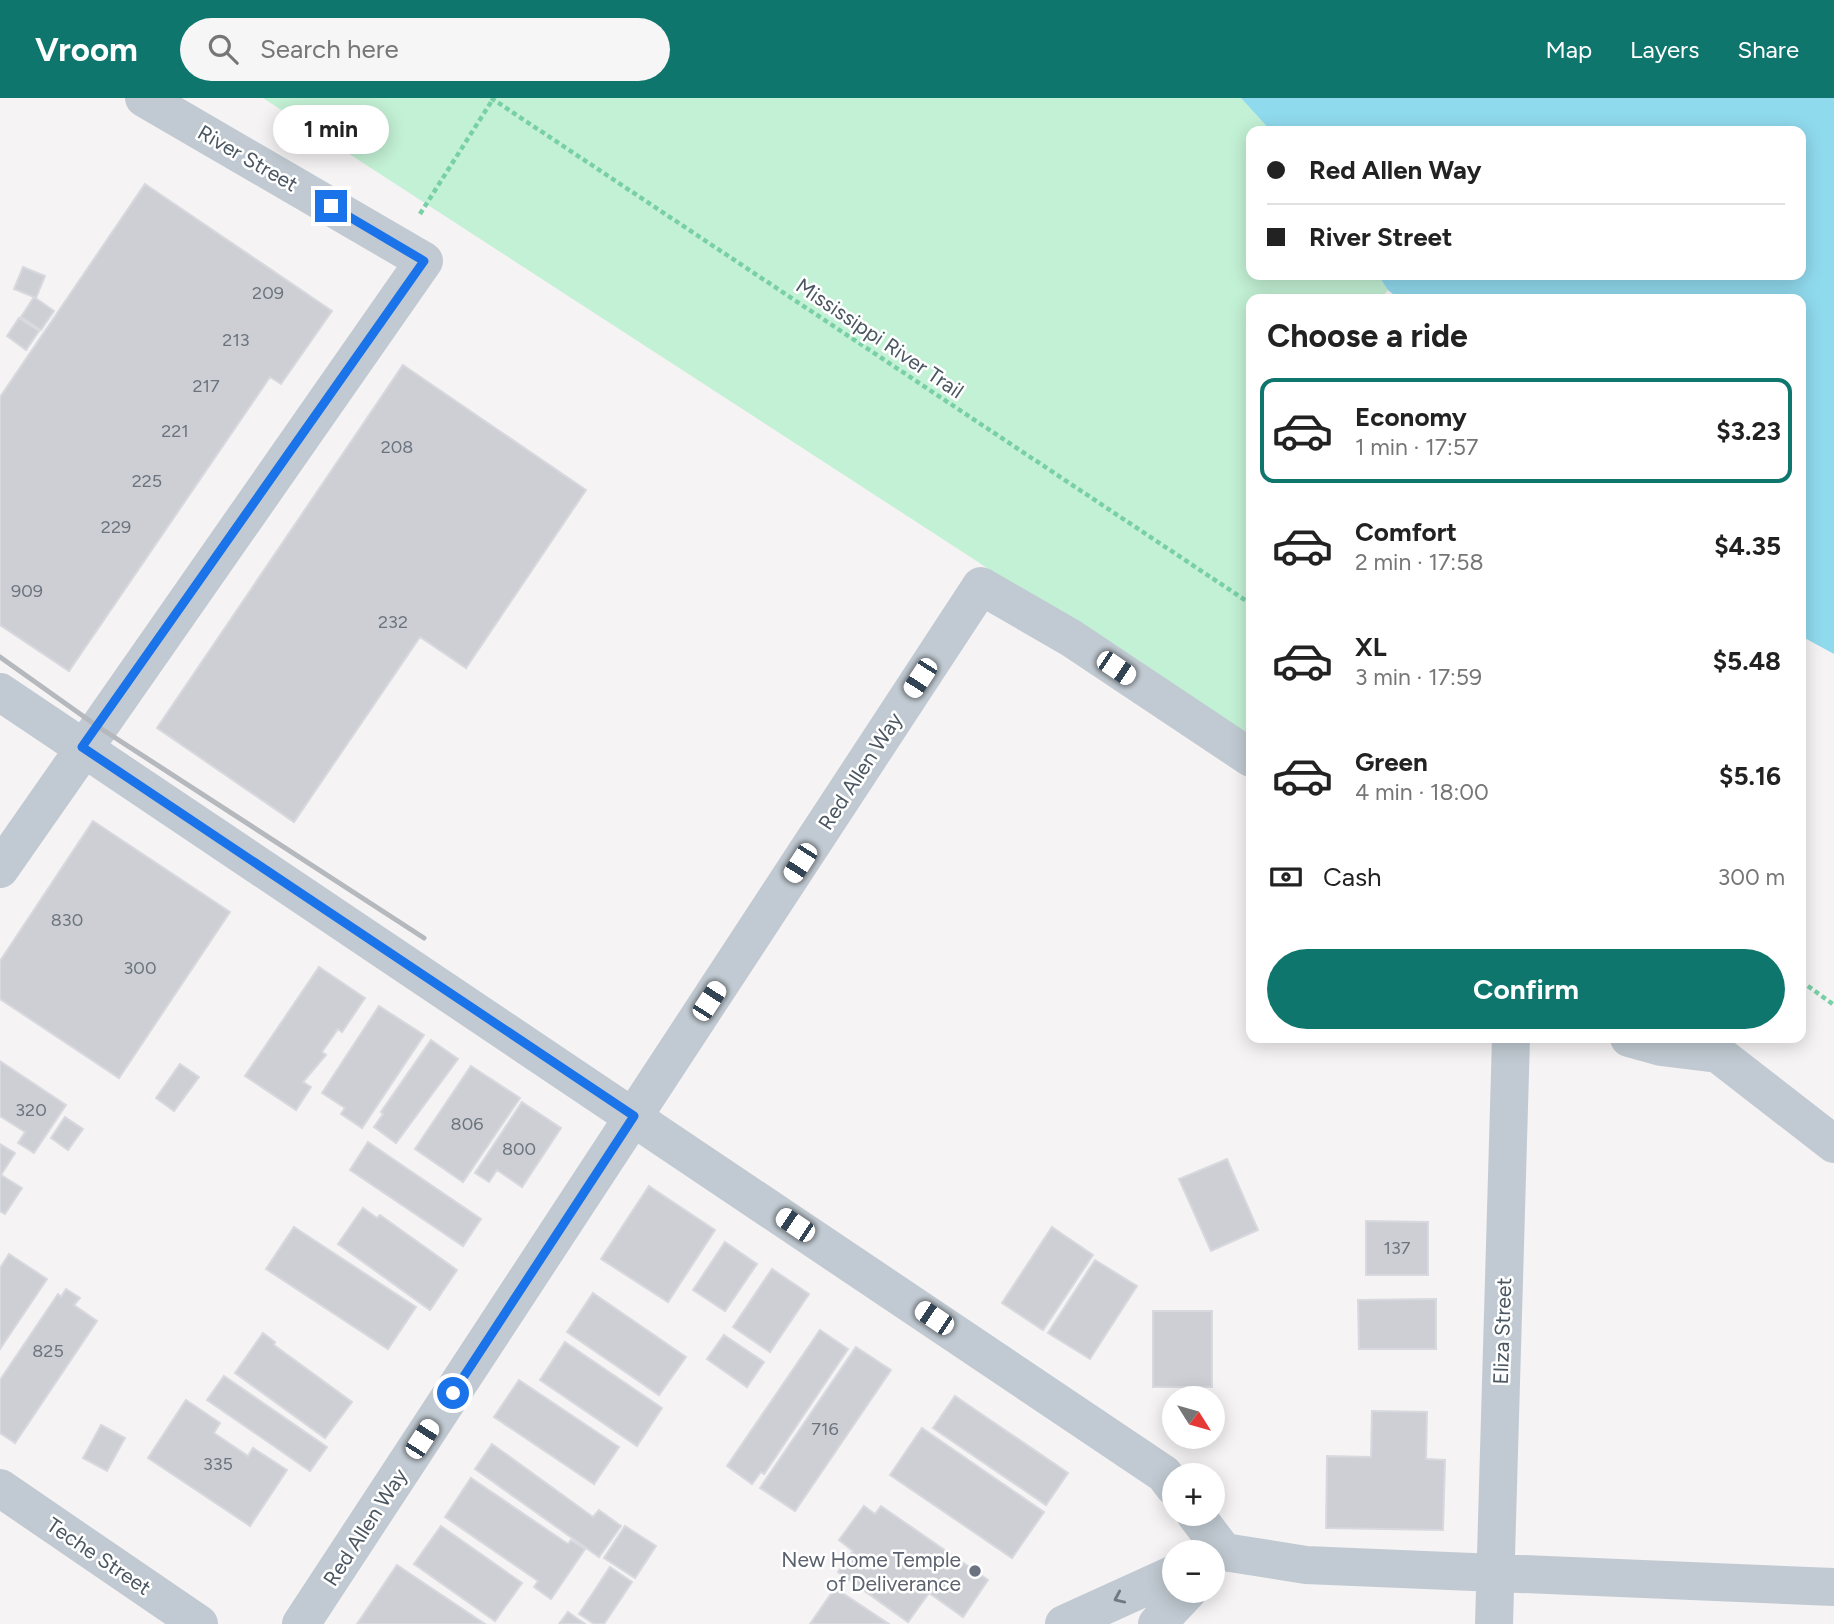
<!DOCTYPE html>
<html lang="en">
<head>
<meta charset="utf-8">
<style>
	body { margin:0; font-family:Figtree,sans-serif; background:#f6f6f6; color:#222; height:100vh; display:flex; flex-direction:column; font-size:26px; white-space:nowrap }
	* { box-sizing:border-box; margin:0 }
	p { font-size:23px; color:#767676 }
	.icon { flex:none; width:38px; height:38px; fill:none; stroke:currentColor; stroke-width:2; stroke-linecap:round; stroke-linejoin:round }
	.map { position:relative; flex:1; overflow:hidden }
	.details { position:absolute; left:1246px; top:196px; width:560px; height:749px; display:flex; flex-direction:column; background:#fff; border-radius:14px; box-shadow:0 4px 18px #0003 }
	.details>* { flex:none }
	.top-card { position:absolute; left:1246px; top:28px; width:560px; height:154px; border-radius:14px; box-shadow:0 4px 18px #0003; display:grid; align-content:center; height:154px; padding:0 21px; background:#fff }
	.needle { width:46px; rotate:127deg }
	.buttons { position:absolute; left:1162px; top:1288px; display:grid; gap:14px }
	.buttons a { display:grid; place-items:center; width:63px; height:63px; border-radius:50%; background:#fff; box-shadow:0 4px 18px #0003; font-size:35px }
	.end { position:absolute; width:32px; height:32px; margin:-16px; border:9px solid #1a73e8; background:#fff; box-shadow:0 0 0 4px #fff }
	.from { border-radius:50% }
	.bubble { position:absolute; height:49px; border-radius:24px; background:#fff; box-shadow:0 4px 18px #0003; font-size:23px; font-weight:700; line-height:49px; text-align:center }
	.car { position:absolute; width:21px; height:42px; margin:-21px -10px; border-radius:9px; box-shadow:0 0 5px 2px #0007; background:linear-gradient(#fff 24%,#345 0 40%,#fff 0 76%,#345 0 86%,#fff 0) }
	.top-card b { display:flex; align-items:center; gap:24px; height:66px; font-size:26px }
	.top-card b+b { border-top:2px solid #e0e0e0 }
	.top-card i { width:18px; height:18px; background:#222 }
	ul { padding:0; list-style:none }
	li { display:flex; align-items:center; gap:21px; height:105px; margin:0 14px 10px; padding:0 7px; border:4px solid transparent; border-radius:14px }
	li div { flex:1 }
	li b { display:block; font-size:26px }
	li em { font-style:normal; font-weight:700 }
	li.active { border-color:#0f766e }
	li>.icon { width:63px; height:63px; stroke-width:1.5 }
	h2 { padding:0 21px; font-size:32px; line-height:84px }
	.pay { display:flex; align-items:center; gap:18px; height:77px; padding:0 21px; font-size:26px }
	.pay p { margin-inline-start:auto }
	.action { display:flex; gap:14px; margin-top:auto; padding:14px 21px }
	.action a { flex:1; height:80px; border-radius:42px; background:#0f766e; color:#fff; font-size:28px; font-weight:700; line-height:80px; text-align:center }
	header { display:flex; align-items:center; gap:42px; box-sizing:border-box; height:98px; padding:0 35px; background:#0f766e; color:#fff }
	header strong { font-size:33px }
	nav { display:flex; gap:38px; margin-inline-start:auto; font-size:24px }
	.search { width:490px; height:63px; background:#f6f6f6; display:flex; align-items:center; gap:18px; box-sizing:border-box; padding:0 24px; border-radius:38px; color:#767676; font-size:26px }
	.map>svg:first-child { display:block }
</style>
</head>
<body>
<header>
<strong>Vroom</strong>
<div class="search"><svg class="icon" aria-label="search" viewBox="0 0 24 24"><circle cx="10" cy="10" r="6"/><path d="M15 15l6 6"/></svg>Search here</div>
<nav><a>Map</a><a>Layers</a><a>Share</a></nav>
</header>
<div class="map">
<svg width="1834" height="1526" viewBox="0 0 1834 1526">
	<rect width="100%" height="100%" fill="#f5f3f3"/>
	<!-- green -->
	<path fill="#c3f1d5" d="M263 0H1241L1271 33H1251V177H1378L1388 192 1380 201H1251V647L975 462Z"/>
	<!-- water -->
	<path fill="#90daee" d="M1241 0H1834V556L1801 538V201H1399L1388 192 1378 177H1801V33H1271Z"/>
	<!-- building -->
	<path fill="#cdcfd5" stroke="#d7d9de" stroke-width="2" d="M145 86 332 213 281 286 270 279 69 573 0 527V299Z
		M23 169 45 178 36 200 14 191Z
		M34 199 54 213 41 232 21 219Z
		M19 220 39 233 26 252 7 238Z
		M403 267 586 392 466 570 420 539 294 724 157 630Z
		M93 723 230 814 119 980 0 901V863Z
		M319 869 365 900 342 934 338 931 322 954 326 957 303 984 311 989 296 1012 245 978Z
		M379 908 424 937 362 1030 341 1016 345 1010 322 995Z
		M431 942 458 961 396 1045 374 1029 383 1016 381 1014Z
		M0 963 66 1007 34 1055 18 1045 25 1034 0 1018Z
		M180 966 199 979 174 1013 156 1000Z
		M471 968 520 1000 463 1084 415 1051Z
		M522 1004 561 1030 522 1089 497 1072 489 1084 475 1075Z
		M65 1019 83 1031 68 1052 51 1040Z
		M368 1044 481 1121 463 1148 350 1072Z
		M0 1046 15 1055 1 1077 22 1090 5 1116 0 1113Z
		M1227 1061 1258 1132 1211 1153 1179 1081Z
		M649 1088 715 1132 668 1204 601 1161Z
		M363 1110 377 1120 380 1117 457 1172 430 1212 338 1146Z
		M1366 1123 1428 1124V1177H1366Z
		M294 1129 416 1209 388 1251 266 1171Z
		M1052 1129 1093 1157 1043 1232 1002 1205Z
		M725 1144 757 1166 725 1213 693 1192Z
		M9 1156 47 1181 0 1251V1170Z
		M1095 1162 1137 1188 1090 1261 1048 1235Z
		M772 1171 809 1196 770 1254 733 1229Z
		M66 1191 80 1200 74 1207 97 1223 15 1345 0 1335V1282L58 1196 61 1199Z
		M593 1195 686 1259 659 1297 567 1234Z
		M1436 1201V1251H1359L1358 1202Z
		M1153 1213H1212V1289H1153Z
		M820 1232 848 1251 764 1376 761 1374 752 1386 727 1368Z
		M263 1235 275 1244 274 1247 352 1304 325 1340 235 1275Z
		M724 1237 764 1264 747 1289 707 1261Z
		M565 1244 662 1310 637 1348 540 1282Z
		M856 1249 891 1272 795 1413 760 1390Z
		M224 1278 327 1349 310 1373 207 1302Z
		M519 1282 619 1349 594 1386 494 1319Z
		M955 1298 1068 1375 1046 1407 933 1330Z
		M186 1302 220 1325 214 1335 248 1358 253 1350 287 1372 250 1428 148 1360Z
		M1372 1313 1427 1314 1426 1361 1445 1362 1443 1432 1326 1430 1327 1358 1371 1359Z
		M101 1327 125 1340 107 1373 83 1360Z
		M922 1330 1044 1414 1012 1460 890 1377Z
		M492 1346 593 1419 599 1412 621 1428 599 1459 475 1371Z
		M471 1380 568 1446 571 1442 585 1451 551 1501 534 1489 538 1483 445 1419Z
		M864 1408 875 1416 881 1408 988 1482 963 1519 929 1495 908 1524 838 1474 853 1453 839 1442Z
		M441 1428 522 1485 495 1523 414 1466Z
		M625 1428 656 1448 635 1480 604 1460Z
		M397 1467 485 1526H357Z
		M610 1469 632 1484 604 1526H594L579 1516Z
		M835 1490 889 1526H810Z
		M568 1514 585 1526H559Z"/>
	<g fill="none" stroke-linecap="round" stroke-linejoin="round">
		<!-- path -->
		<path stroke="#7ad0a6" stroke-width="4.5" stroke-dasharray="5 3.5" stroke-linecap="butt" d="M491 0 1251 506
			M420 116 493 1
			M1801 883 1834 907"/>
		<!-- minor -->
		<path stroke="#c1cad2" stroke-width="38" d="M0 594 1164 1376 1174 1389
			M0 771 424 163 144 0
			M1629 940 1661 949 1718 956 1834 1046
			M0 1390 199 1526
			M1195 1416 1224 1454 1306 1467 1834 1489
			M301 1526 981 488 1071 540 1251 660
			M1064 1526 1174 1476
			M1157 1526 1188 1493
			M1494 1526 1511 940"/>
		<!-- rail -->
		<path stroke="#b5b8bd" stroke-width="5" d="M0 559 97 628 424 840"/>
	</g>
	<!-- one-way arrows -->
	<defs><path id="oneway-chevron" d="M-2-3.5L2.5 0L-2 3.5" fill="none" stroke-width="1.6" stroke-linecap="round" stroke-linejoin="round" transform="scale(1.75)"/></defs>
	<use stroke="#6e7983" href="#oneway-chevron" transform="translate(1119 1500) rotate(156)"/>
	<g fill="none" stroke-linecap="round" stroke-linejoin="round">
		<!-- route -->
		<path stroke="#1a73e8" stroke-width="9" d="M331 108 424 163 82 649 634 1018 453 1295"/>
	</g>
	<!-- markers -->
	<circle fill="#6b7280" stroke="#fff" stroke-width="2.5" cx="975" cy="1473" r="7"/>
	<g text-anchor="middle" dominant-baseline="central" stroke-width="5" stroke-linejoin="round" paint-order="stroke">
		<!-- number labels -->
		<g font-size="18" fill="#6b747e">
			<text x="268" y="195">209</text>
			<text x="236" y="242">213</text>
			<text x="206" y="288">217</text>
			<text x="175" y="333">221</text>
			<text x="397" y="349">208</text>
			<text x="147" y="383">225</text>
			<text x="116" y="429">229</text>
			<text x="27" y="493">909</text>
			<text x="393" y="524">232</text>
			<text x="67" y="822">830</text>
			<text x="140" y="870">300</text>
			<text x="31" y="1012">320</text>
			<text x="467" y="1026">806</text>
			<text x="519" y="1051">800</text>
			<text x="1397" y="1150">137</text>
			<text x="48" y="1253">825</text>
			<text x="825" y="1331">716</text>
			<text x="218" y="1366">335</text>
		</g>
		<!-- street labels -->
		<g font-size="21" fill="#4a5661" stroke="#fff">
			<text transform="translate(248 60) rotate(30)">River Street</text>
			<text transform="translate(880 240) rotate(34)">Mississippi River Trail</text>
			<text transform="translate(860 673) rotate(-57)">Red Allen Way</text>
			<text transform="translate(1502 1233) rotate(-88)">Eliza Street</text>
			<text transform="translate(365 1429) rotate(-57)">Red Allen Way</text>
			<text transform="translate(99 1458) rotate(34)">Teche Street</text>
		</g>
		<!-- worship labels -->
		<g font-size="21" fill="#5b616d" stroke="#fff" text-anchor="end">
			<text x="961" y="1461">New Home Temple<tspan x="961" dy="24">of Deliverance</tspan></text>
		</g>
	</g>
</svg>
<div class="buttons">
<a><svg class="needle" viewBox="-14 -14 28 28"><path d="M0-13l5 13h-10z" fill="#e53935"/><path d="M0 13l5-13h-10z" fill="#767676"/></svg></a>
<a>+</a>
<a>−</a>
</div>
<i class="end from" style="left:453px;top:1295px"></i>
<i class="end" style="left:331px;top:108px"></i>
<div class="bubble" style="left:273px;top:7px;width:116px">1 min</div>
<i class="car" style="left:1116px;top:570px;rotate:124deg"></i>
<i class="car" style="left:920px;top:580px;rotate:213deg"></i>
<i class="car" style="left:800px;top:765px;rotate:213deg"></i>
<i class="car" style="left:709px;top:903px;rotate:33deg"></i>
<i class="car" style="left:795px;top:1127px;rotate:304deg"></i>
<i class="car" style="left:934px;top:1220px;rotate:304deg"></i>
<i class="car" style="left:422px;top:1341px;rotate:33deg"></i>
<div class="top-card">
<b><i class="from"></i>Red Allen Way</b>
<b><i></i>River Street</b>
</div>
<section class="details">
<h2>Choose a ride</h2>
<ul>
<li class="active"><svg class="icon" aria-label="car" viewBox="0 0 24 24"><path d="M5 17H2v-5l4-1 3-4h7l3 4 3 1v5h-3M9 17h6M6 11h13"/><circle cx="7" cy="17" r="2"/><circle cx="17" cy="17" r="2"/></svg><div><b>Economy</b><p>1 min · 17:57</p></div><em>$3.23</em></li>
<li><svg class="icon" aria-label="car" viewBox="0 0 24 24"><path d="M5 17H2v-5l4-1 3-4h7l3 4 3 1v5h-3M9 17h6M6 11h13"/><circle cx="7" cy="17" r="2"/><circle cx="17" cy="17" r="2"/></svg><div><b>Comfort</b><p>2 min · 17:58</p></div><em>$4.35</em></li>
<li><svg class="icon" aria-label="car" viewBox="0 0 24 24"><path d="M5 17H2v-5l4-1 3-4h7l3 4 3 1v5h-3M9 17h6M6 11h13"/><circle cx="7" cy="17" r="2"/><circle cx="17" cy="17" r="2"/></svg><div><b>XL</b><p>3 min · 17:59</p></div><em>$5.48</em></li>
<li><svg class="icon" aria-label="car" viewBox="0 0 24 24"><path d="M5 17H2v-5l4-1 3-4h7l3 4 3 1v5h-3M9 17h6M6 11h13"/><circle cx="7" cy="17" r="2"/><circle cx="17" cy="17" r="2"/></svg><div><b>Green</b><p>4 min · 18:00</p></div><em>$5.16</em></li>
</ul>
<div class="pay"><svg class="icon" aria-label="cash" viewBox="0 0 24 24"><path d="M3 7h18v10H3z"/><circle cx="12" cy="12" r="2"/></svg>Cash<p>300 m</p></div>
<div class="action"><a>Confirm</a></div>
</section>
</div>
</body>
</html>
